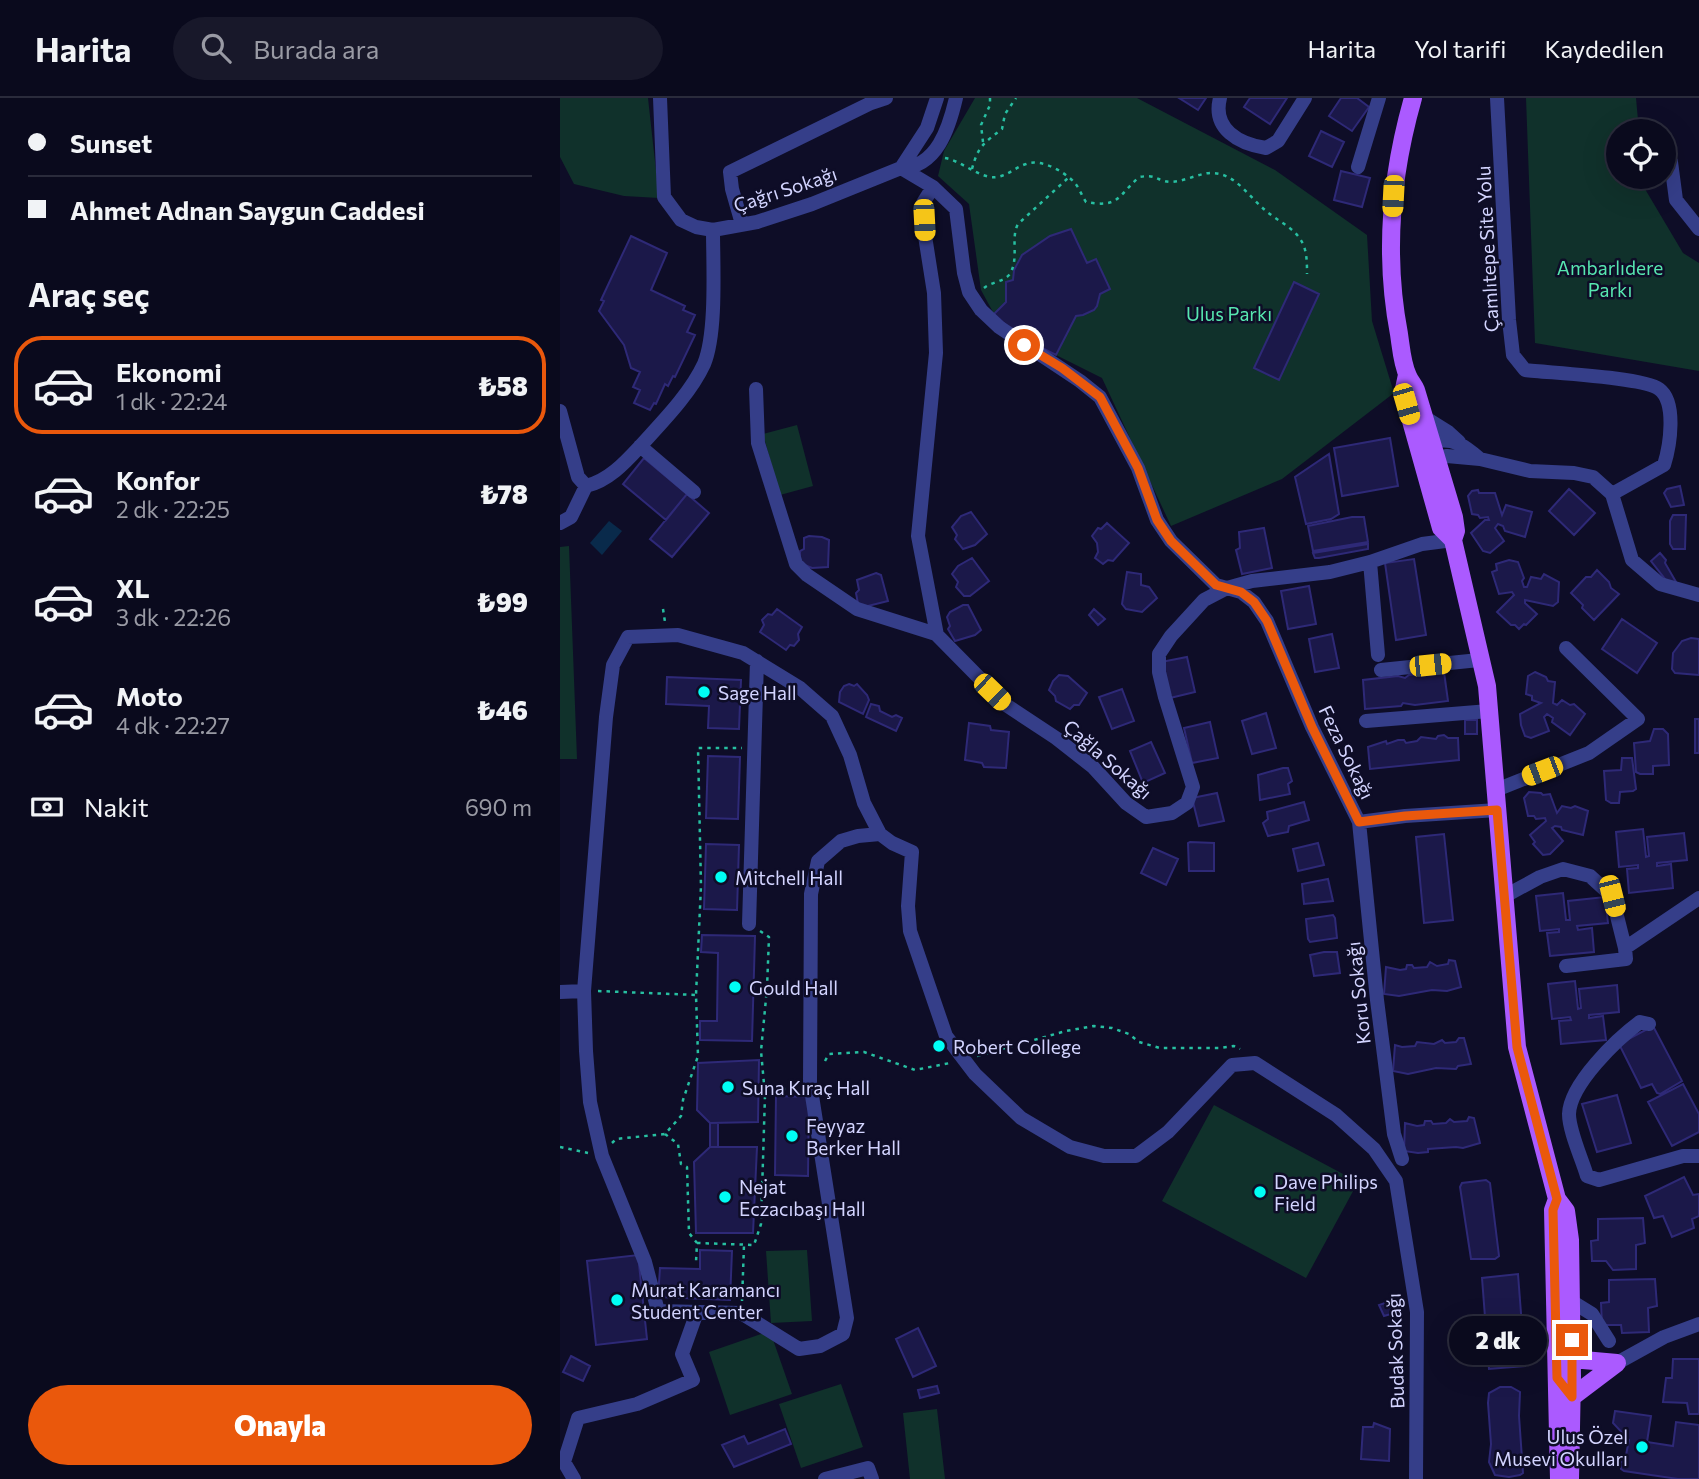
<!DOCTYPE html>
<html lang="tr">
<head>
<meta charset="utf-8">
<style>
	body { margin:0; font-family:Commissioner,sans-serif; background:#18182a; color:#f1f3f6; height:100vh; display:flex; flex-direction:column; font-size:26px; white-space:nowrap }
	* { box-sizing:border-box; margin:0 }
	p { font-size:23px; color:#999aa4 }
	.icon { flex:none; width:38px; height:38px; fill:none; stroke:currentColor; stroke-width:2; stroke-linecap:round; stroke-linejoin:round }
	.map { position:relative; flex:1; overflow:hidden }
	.side { display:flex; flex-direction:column; background:#0a0a1d; width:560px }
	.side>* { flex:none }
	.hud { display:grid; align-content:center; height:154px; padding:0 28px; background:#0a0a1d }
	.fabs { position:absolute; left:1046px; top:21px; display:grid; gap:14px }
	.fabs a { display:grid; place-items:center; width:70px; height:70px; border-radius:50%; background:#0a0a1d; box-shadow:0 7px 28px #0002,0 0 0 2px #2a2b3b; font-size:35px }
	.end { position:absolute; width:32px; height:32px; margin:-16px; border:9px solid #ea580c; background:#fff; box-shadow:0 0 0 4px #fff }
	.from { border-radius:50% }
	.bubble { position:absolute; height:49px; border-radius:24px; background:#0a0a1d; box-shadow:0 7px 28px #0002,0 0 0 2px #2a2b3b; font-size:23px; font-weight:800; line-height:49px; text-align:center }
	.car { position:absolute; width:21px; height:42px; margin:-21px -10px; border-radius:9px; box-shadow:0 0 5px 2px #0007; background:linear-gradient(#f5c518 24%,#345 0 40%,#f5c518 0 76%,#345 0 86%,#f5c518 0) }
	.hud b { display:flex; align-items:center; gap:24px; height:66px; font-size:26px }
	.hud b+b { border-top:2px solid #2a2b3b }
	.hud i { width:18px; height:18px; background:#f1f3f6 }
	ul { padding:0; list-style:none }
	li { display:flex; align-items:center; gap:21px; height:98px; margin:0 14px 10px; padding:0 14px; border:4px solid transparent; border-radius:28px }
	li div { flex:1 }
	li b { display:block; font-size:26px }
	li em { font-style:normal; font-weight:800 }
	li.active { border-color:#ea580c }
	li>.icon { width:63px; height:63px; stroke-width:1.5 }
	h2 { padding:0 28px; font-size:32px; line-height:84px }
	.pay { display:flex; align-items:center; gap:18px; height:77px; padding:0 28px; font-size:26px }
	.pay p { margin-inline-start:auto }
	.action { display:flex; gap:14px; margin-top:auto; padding:14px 28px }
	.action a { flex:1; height:80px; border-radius:42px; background:#ea580c; color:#fff; font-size:28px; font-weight:800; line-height:80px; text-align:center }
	header { display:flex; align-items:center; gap:42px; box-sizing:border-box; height:98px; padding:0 35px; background:#0a0a1d; border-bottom:2px solid #2a2b3b }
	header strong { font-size:33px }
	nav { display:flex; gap:38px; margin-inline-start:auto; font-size:24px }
	.search { width:490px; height:63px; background:#18182a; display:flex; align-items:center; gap:18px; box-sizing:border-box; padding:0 24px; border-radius:38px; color:#999aa4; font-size:26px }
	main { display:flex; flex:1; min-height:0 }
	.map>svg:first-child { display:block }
</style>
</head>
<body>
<header>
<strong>Harita</strong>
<div class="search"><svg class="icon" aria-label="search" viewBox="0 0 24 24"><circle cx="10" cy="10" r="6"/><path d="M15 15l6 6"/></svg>Burada ara</div>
<nav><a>Harita</a><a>Yol tarifi</a><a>Kaydedilen</a></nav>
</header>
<main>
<section class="side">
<div class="hud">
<b><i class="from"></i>Sunset</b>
<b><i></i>Ahmet Adnan Saygun Caddesi</b>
</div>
<h2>Araç seç</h2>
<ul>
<li class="active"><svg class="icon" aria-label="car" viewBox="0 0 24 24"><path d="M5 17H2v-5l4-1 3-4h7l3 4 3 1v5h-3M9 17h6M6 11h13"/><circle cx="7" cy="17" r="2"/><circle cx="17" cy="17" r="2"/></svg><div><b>Ekonomi</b><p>1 dk · 22:24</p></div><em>₺58</em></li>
<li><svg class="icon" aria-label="car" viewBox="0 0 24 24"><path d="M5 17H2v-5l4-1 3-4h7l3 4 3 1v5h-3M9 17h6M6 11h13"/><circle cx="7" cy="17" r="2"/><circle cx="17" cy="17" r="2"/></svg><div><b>Konfor</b><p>2 dk · 22:25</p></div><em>₺78</em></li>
<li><svg class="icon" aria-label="car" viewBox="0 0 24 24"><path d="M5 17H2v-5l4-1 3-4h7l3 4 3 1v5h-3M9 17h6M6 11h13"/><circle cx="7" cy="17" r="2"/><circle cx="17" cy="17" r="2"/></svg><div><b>XL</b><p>3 dk · 22:26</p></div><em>₺99</em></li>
<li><svg class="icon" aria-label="car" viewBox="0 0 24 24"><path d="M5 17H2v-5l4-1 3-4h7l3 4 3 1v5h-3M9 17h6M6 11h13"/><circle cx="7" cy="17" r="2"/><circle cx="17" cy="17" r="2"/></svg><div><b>Moto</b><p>4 dk · 22:27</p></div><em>₺46</em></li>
</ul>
<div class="pay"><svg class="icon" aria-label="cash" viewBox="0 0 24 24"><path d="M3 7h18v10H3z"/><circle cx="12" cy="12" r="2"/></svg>Nakit<p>690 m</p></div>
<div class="action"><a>Onayla</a></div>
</section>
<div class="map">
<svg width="1139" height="1381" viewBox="0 0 1139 1381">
	<rect width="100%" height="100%" fill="#0e0d27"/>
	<!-- green -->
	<path fill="#10312b" d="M0 0H88L99 100 64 98 14 86 0 59Z
		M415 0H577L715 72 807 137 812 223 834 295 722 381 611 428 542 280 458 238 434 216 421 192 409 106 378 78 384 53Z
		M966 0H1076L1079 33H1059V79H1084L1085 91 1123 155 1139 165V273L975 245Z
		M237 327 253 388 220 397 203 336Z
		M9 448 17 661H0V449Z
		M654 1007 798 1084 746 1180 602 1103Z
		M247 1152 252 1223 211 1225 206 1153Z
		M210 1233 232 1296 170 1317 149 1254Z
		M281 1286 303 1349 241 1370 219 1306Z
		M377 1311 385 1381H350L343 1315Z"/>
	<!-- water -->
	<path fill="#092a4b" d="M49 423 62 433 42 457 30 445Z"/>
	<!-- building -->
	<path fill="#1b1849" stroke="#2e2977" stroke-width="2" d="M619 0H646L638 12Z
		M690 0H727L710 26 684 9Z
		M781 0H797L809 9 792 33 769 18Z
		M761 33 784 44 772 69 749 58Z
		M781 73 810 80 802 109 774 102Z
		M511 131 527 165 536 161 550 191 540 196 537 208 534 212 523 217 516 218 496 257 458 238 434 216 446 204V184L453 182 454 172 462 157 490 138Z
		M71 138 107 155 91 192 125 208 123 212 135 217 127 234 135 237 115 279 113 278 108 288 105 286 96 306 94 305 90 312 74 305 80 292 73 289 80 274 71 270 64 247 39 213 44 203 41 202Z
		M734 184 759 196 719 282 694 270Z
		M830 340 838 388 782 398 774 350Z
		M769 356 779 416 771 421 746 426 735 379Z
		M84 360 127 396 106 422 63 386Z
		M1120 388 1124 407 1111 409 1104 395 1107 391Z
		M1009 391 1035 415 1014 437 989 413Z
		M918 392 919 395H935L942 417 946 407 972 414 965 439 945 433 943 428 938 426 935 430 944 443 930 455 923 453 911 435 925 422H929L928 419 920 420 918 417 912 416 908 398 912 393Z
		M127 396 149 415 112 459 90 441Z
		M411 414 427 436 415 447 403 451 395 441 397 437 392 429 401 418Z
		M1113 417H1126L1125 451H1113L1110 446V423Z
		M792 419H804L808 444 753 453 748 428Z
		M547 425 569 445 553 463 548 462 543 466 535 460 538 454 537 445 532 438 538 430 541 431Z
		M704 430 712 470 682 476 676 452 680 450 679 434Z
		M249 438 262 439 269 442 268 469 252 470 240 465V453L244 451V440Z
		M808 446V451L759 460H755L753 455Z
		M1100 455 1106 462 1105 465 1116 484 1109 486 1091 463Z
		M412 460 429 483 410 498H404L396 489 398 484 392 476 398 468Z
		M854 461 866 537 836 542 825 465Z
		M949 462 958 464 964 480 962 483 964 489H967L971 479 981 481 984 476 999 484 998 504 993 508 965 502V505L977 516 966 527 964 526 959 531 955 527H951L937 514 954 497 952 494 939 496 932 474 937 472 936 466Z
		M1037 472 1049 484 1051 490 1059 496 1034 522 1022 510 1023 507 1011 495 1026 479H1031Z
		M567 474 581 476V487L589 489 597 500 582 514 566 511 562 506Z
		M316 475 321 477 328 503 304 509 298 506 296 495 299 492 297 482Z
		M749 488 756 526 728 531 721 493Z
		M403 507H408L421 532 415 537 395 543 388 531 390 528 387 519 390 514Z
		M217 511 242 529 238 536 239 542 234 548 230 547 226 552 200 534 204 527 202 522 208 516 212 517Z
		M534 511 545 521 538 527 529 517Z
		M1062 521 1097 545 1077 575 1042 551Z
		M772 536 779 570 755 574 749 541Z
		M1131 540 1139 541V577L1115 575 1112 571 1113 555 1122 543Z
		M627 559 635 594 610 600 601 564Z
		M884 574 888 603 855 607 843 605 841 608 805 611 803 582 838 578 845 580 849 577Z
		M975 574 986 579 988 583 995 584 993 605 997 607 1002 602 1010 607 1014 606 1025 616 1010 637 992 624 993 620 987 616 984 619 989 633 971 640 965 638 961 627 960 616 981 605 972 602V598L966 596 968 578Z
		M499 577 508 578 527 595 519 607H514L510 611 496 603 495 598 489 592 493 583Z
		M107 579 181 582 179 631 148 630 149 608 106 606Z
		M289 586 294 588 297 586 307 597 309 602 303 616 279 604 280 594 284 588Z
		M562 591 574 623 552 631 539 599Z
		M311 606 319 608 320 613 332 619 336 617 342 620 336 633 306 619Z
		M706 615 716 650 692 656 682 623Z
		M1135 621H1139V655H1135Z
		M905 622H917V636H905Z
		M650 624 658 660 632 665 624 630Z
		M409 625 430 628 431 632 449 634 446 670 424 669 422 665 405 662Z
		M1094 631H1103L1108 636 1109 667 1093 668V676H1080L1076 674 1074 645 1090 643Z
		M884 637 888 640H898L899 662 810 671 808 649 826 643 827 646 838 642H844L846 645 857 643 861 639 876 641 878 638Z
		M591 644 605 675 583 685 570 653Z
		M148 658 180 659 178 721 146 720Z
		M1062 660H1072L1076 691 1073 693 1060 694 1059 705H1051L1046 702 1044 673 1061 672Z
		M723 670H728L732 683 728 686 730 696 700 702 698 677Z
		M969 694 981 695 983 697 990 696 997 715 1002 708 1011 710 1015 708 1028 713 1023 737 1002 732 1001 729 995 728 992 730 1003 743 990 756 983 757 973 746 975 744 970 737 986 723 985 720 976 721 974 718H968L964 700Z
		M657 695 664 723 639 728 632 700Z
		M744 704 749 722 729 728 728 734 708 738 703 725 708 721 707 714Z
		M1083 731 1086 759 1089 758 1087 739 1124 735 1127 762 1097 765V768L1111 766 1113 790 1069 795 1067 771 1078 770V767L1059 769 1056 734Z
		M884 736 893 822 864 825 856 739Z
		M630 744 654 745V773H629L628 745Z
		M758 745 764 767 738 773 733 751Z
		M146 746 179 747 177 812 144 811Z
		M593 750 618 761 606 787 581 775Z
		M768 781 773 803 744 806 742 786Z
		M1003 795 1006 822H1010L1008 803 1045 799 1048 825 1017 828 1018 832 1032 830 1034 854 990 858 987 835 999 834V831L980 833 976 798Z
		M773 817 775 820 777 840 750 844 748 841 746 821Z
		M142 837 195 838 192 943 140 942V923H157L158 855 141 854Z
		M764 854H777L780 875 754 878 750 857Z
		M889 862 895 863 901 889 887 893 872 892 839 898 824 896 826 869 840 872 846 871 847 867H852L854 870 867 869 870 864 877 868 888 866Z
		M1015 883 1018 911 1021 910 1019 891 1057 887 1059 914 1029 917V920L1043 918 1046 942 1001 946 999 923 1011 922 1010 919 992 921 988 886Z
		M1093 928 1122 983 1100 996 1097 995 1092 986 1081 990 1059 946Z
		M899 940H904L911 966 898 968 896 971 876 970 848 976 833 973 835 947 842 949 855 948 857 944 874 946 882 942 885 945 896 944Z
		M199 962 198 1024 150 1025 137 1012 138 965Z
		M1123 986 1139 1016V1034L1112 1048 1088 1004Z
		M1057 997 1071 1045 1037 1054 1022 1006Z
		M216 998 249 999 248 1078 215 1077Z
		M909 1019 914 1020 920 1045 903 1050 896 1049 868 1051V1054L858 1055 844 1053 845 1025 857 1028 864 1027 865 1023H871L873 1026 886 1025 890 1021 894 1024 907 1023Z
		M150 1025H158V1049H150Z
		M150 1049H197L193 1135H136L134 1064Z
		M1124 1079 1133 1097 1139 1096V1118L1132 1121 1134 1130 1112 1139 1103 1118 1094 1120 1085 1098Z
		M926 1082 930 1085 939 1158 935 1161H911L900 1089 902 1085Z
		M1083 1120 1085 1145 1076 1147V1171L1053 1172 1046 1163H1032L1031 1143 1038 1142V1121Z
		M140 1152 172 1153 170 1202 98 1199 100 1170 140 1171Z
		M78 1157 87 1241 36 1247 27 1163Z
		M958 1176 965 1268 929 1271 922 1180Z
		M1095 1181 1097 1208 1088 1210 1089 1234 1062 1235 1061 1227H1042L1041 1205 1049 1204V1182Z
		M837 1196 841 1213 824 1218 819 1207 831 1203 832 1197Z
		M358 1230 376 1268 353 1279 336 1241Z
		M11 1258 30 1268 23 1283 3 1274Z
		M1113 1261H1139V1316H1129L1127 1305 1103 1304 1106 1280H1112Z
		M377 1288 379 1295 360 1300 358 1292Z
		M940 1289H951L960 1294 959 1318 963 1375 960 1377 949 1379 935 1377 929 1364 931 1346 928 1305 929 1295Z
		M1055 1313 1091 1318 1087 1344 1113 1348 1116 1324 1139 1327V1381H1118L1064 1373 1061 1371 1060 1365 1065 1362 1069 1342 1053 1325Z
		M814 1325 830 1331 829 1363 801 1361 803 1329H813Z
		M225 1331 231 1346 174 1369 162 1347 184 1338 188 1346Z"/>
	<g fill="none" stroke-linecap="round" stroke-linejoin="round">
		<!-- path -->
		<path stroke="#27bfa1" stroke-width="2.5" stroke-dasharray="3.5 5" stroke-linecap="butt" d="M423 44 421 27 430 7V0
			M385 60C401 63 414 76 430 79 445 81 453 70 466 66 481 60 505 74 515 85 519 90 522 98 526 104 559 110 557 99 579 79 597 76 597 83 610 84 624 84 641 74 653 75 676 76 689 99 705 112 717 123 734 129 742 144 747 153 747 165 747 176
			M412 71C418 48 424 45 442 31L445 16 456 0
			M424 190C431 184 443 184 449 177 460 162 450 140 458 126L508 80
			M103 511 105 524
			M38 893 136 897
			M417 958 506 933 534 928 552 930 569 936 579 944 600 950H659L674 948 680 951
			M265 963 269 956 304 954 355 972 390 965
			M205 991H236
			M105 1036 118 1046 121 1066 127 1069 129 1135 137 1145 136 1164
			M52 1045 56 1041 105 1036 121 1018 123 1002 138 958 136 897 141 788 138 650H182
			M0 1049 28 1055
			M137 1145 194 1147 201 1126 205 997 201 953 207 890 209 839 200 833
			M182 1203 184 1147"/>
		<!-- minor -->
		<path stroke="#353e89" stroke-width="14" d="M100 0 104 99 121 122 136 129 153 132 197 124 252 106 341 70C377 69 389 30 396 0
			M660 0C652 31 679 46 706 50L718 43 745 0
			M937 0 949 222 953 257 965 272C990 275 1083 279 1099 291 1117 304 1110 348 1104 367L1052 396
			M1111 64 1116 102 1139 131
			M798 69 819 0
			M341 70 373 89 396 111 404 175 409 194 421 212 439 229 520 283 540 299 578 370 597 422 611 443 656 487 681 494 694 504 707 523 752 629 799 724 817 902 834 1036 842 1061
			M341 70 367 30 377 0
			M373 89 363 105 365 138 374 195 376 255 358 438 377 537
			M182 126 172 91 170 74 311 5 326 0
			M196 291 198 345 236 466 247 477 297 511 376 536 446 607 496 640 533 669 566 705 586 719 612 715 627 705 633 689 605 599 599 574V556L611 538 644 502 667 490 692 483 770 474 810 464 862 446 893 442
			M0 313 18 379 26 388
			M864 319 888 334 899 344
			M872 344C893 339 904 347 920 361
			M80 348 134 394
			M876 360 887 358 920 361 970 373 1014 375 1033 379 1052 396 1072 462 1100 486 1139 497
			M0 425 11 419 26 388C51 382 68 361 85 343 106 320 131 294 144 266 157 235 153 166 153 132
			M810 464 818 557
			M821 572 919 562
			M806 623 929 613
			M936 692 1029 655 1078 621 1006 550
			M799 724 845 718 937 712
			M320 736 298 738 281 743 258 763 251 796 250 985 287 1220 283 1236 260 1248 239 1251 181 1215 98 1213 85 1164 42 1058 30 1004 26 953 24 893 46 619 53 567 68 539 118 537 183 555 240 590 272 618 290 657 304 705 320 736 332 745 352 754 348 808 350 833 386 938 415 976 461 1020 510 1049 544 1058H576L608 1034 672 967 695 965 776 1017 814 1051 836 1083 857 1214 856 1381
			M945 798 980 779 1003 771 1030 778 1052 798 1065 850 1139 800
			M189 826 197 563
			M1006 868 1066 861 1065 850
			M0 894 24 893
			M1089 926 1080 924C1057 941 1010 986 1009 1016 1009 1033 1022 1061 1027 1078L1039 1082 1123 1058H1139
			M1011 1203 1032 1216 1049 1243
			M1057 1265 1104 1239 1139 1226
			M14 1381 4 1364 18 1320 77 1306 133 1282 122 1256 137 1214
			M265 1381 308 1370 312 1381"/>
		<!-- major -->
		<path stroke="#ab5aff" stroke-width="18" d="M853 0C831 77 824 157 839 236 841 249 842 266 848 278 850 283 854 287 856 292L894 419 896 433 893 442 927 588 957 949 997 1101 1006 1113 1010 1142 1012 1278 1010 1381
			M847 277 844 291 846 305 881 430 893 442
			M997 1101 993 1112 999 1381
			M1012 1261 1057 1265 1012 1299 997 1280Z"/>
	</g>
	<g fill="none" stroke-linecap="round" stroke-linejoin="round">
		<!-- route -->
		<path stroke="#ea580c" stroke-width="9" d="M464 247 502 270 540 299 578 370 597 422 611 443 656 487 681 494 694 504 707 523 752 629 799 724 845 718 937 712 957 949 997 1101 993 1112 997 1280 1012 1299V1242"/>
	</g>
	<!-- markers -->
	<g fill="#00fef5" stroke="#0e0d27" stroke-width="2.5">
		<circle cx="144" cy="594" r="7"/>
		<circle cx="161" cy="779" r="7"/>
		<circle cx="175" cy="889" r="7"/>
		<circle cx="379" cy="948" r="7"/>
		<circle cx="168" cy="989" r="7"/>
		<circle cx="232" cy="1038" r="7"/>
		<circle cx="700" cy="1094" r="7"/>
		<circle cx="165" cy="1099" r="7"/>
		<circle cx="57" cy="1202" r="7"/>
		<circle cx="1082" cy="1349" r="7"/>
	</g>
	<g text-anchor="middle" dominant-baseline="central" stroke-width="5" stroke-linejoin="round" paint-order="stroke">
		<!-- street labels -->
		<g font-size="19" fill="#d3d4ff" stroke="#0e0d27">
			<text transform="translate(225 91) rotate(-18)">Çağrı Sokağı</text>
			<text transform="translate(927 151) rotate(-93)">Çamlıtepe Site Yolu</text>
			<text transform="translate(787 654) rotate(64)">Feza Sokağı</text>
			<text transform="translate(548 661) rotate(41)">Çağla Sokağı</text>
			<text transform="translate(798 895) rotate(-96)">Koru Sokağı</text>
			<text transform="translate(835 1253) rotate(-92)">Budak Sokağı</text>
		</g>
		<!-- park labels -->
		<g font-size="19" fill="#57e7b0" stroke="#0e0d27">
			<text x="1050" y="169">Ambarlıdere<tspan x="1050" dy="22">Parkı</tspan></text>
			<text x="669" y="215">Ulus Parkı</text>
		</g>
		<!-- poi labels -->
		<g font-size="19" fill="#d3d4ff" stroke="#0e0d27" text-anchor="start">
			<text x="158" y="594">Sage Hall</text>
			<text x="175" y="779">Mitchell Hall</text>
			<text x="189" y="889">Gould Hall</text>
			<text x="393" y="948">Robert College</text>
			<text x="182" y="989">Suna Kıraç Hall</text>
			<text x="246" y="1027">Feyyaz<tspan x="246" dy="22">Berker Hall</tspan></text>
			<text x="714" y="1083">Dave Philips<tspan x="714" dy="22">Field</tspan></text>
			<text x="179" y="1088">Nejat<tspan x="179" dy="22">Eczacıbaşı Hall</tspan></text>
			<text x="71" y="1191">Murat Karamancı<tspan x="71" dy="22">Student Center</tspan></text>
			<text x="1068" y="1338" text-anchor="end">Ulus Özel<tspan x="1068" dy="22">Musevi Okulları</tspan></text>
		</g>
	</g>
</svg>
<div class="fabs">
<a><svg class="icon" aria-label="locate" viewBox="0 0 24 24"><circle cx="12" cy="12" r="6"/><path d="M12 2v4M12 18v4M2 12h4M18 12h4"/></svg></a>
</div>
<i class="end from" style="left:464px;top:247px"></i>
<i class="end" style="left:1012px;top:1242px"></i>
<div class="bubble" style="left:889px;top:1218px;width:98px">2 dk</div>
<i class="car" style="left:833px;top:98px;rotate:183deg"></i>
<i class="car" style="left:364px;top:122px;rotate:177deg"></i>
<i class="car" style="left:846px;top:306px;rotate:164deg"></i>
<i class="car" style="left:870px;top:567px;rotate:84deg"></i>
<i class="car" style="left:432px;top:594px;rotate:134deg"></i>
<i class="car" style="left:982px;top:673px;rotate:249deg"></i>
<i class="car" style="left:1052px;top:798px;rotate:166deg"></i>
</div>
</main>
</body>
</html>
